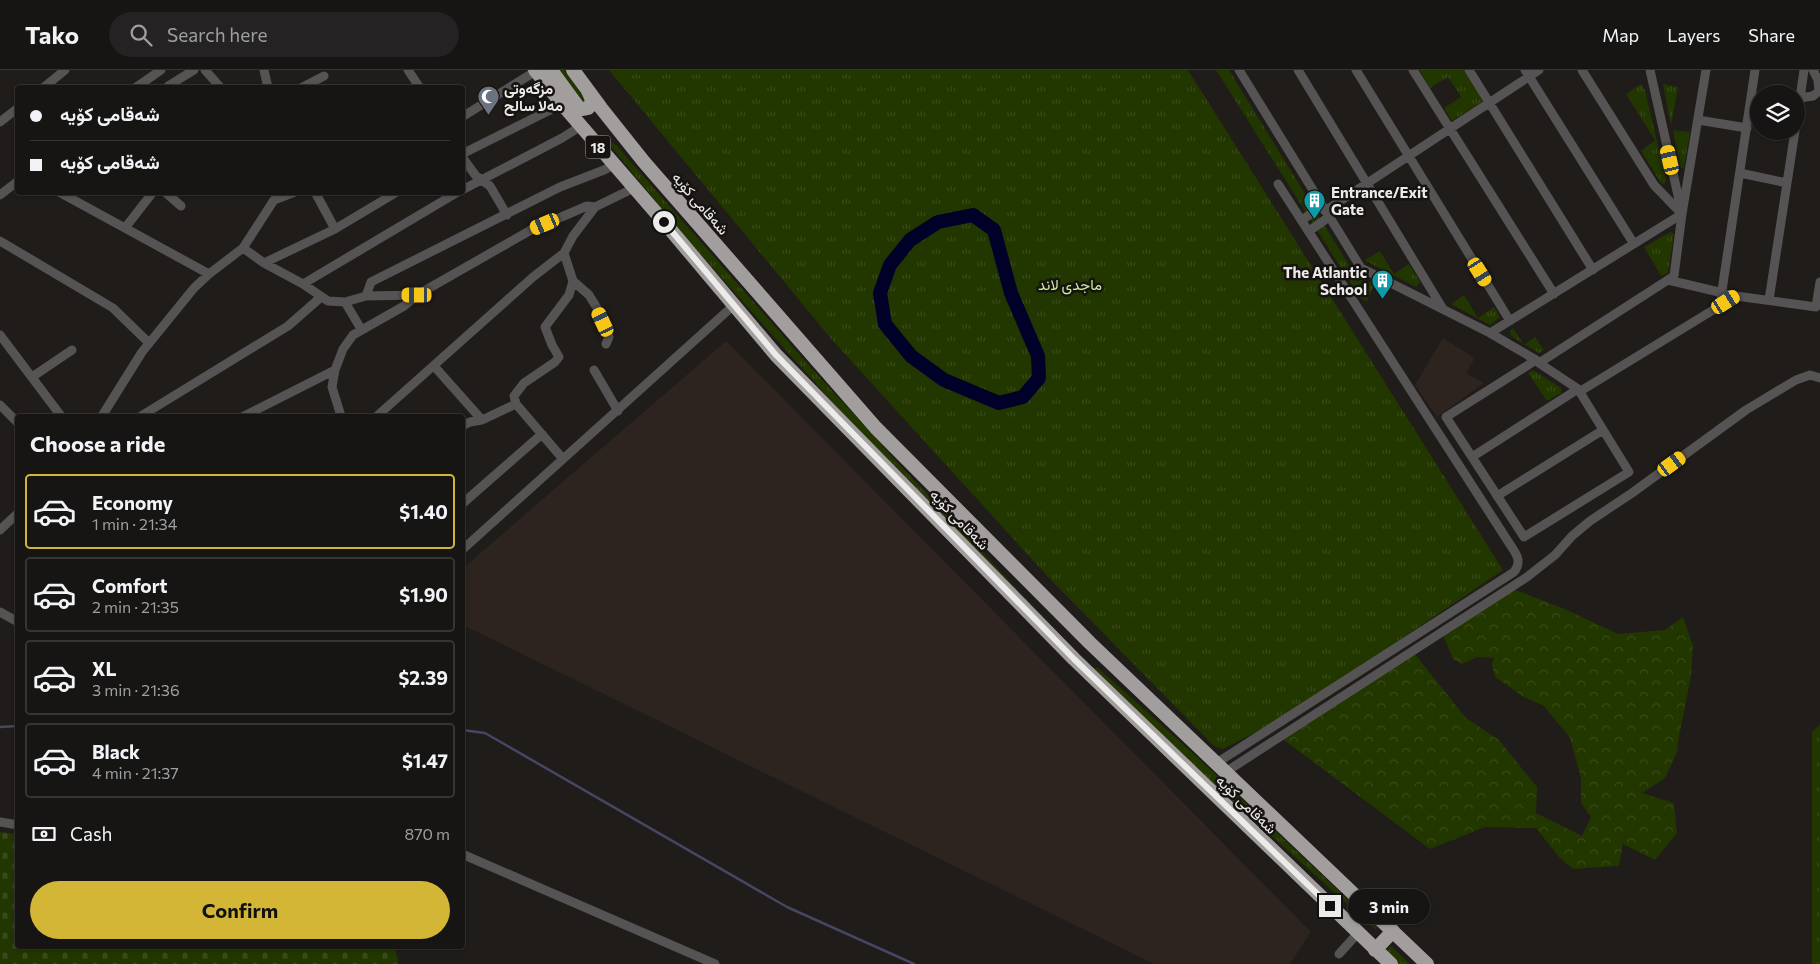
<!DOCTYPE html>
<html lang="en">
<head>
<meta charset="utf-8">
<style>
	body { margin:0; font-family:Commissioner,Vazirmatn,sans-serif; background:#242222; color:#f1f3f6; height:100vh; display:flex; flex-direction:column; font-size:19px; white-space:nowrap }
	* { box-sizing:border-box; margin:0 }
	p { font-size:16px; color:#9e9fa0 }
	.icon { flex:none; width:28px; height:28px; fill:none; stroke:currentColor; stroke-width:2; stroke-linecap:round; stroke-linejoin:round }
	.map { position:relative; flex:1; overflow:hidden }
	.drawer { position:absolute; left:15px; top:344px; width:450px; height:535px; display:flex; flex-direction:column; background:#171514; border-radius:5px; box-shadow:0 1px 4px #0004,0 0 0 1px #363434 }
	.drawer>* { flex:none }
	.hud { position:absolute; left:15px; top:15px; width:450px; height:110px; border-radius:5px; box-shadow:0 1px 4px #0004,0 0 0 1px #363434; display:grid; align-content:center; height:110px; padding:0 15px; background:#171514 }
	.tools { position:absolute; left:1750px; top:15px; display:grid; gap:10px }
	.tools a { display:grid; place-items:center; width:55px; height:55px; border-radius:50%; background:#171514; box-shadow:0 1px 4px #0004,0 0 0 1px #363434; font-size:25px }
	.end { position:absolute; width:22px; height:22px; margin:-11px; border:6px solid #edebe9; background:#111; box-shadow:0 0 0 2px #111 }
	.from { border-radius:50% }
	.bubble { position:absolute; height:35px; border-radius:18px; background:#171514; box-shadow:0 1px 4px #0004,0 0 0 1px #363434; font-size:16px; font-weight:700; line-height:35px; text-align:center }
	.car { position:absolute; width:15px; height:30px; margin:-15px -8px; border-radius:6px; box-shadow:0 0 4px 1px #0007; background:linear-gradient(#f5c518 24%,#345 0 40%,#f5c518 0 76%,#345 0 86%,#f5c518 0) }
	.hud b { display:flex; align-items:center; gap:18px; height:48px; font-size:19px }
	.hud b+b { border-top:1px solid #363434 }
	.hud i { width:12px; height:12px; background:#f1f3f6 }
	ul { padding:0; list-style:none }
	li { display:flex; align-items:center; gap:15px; height:75px; margin:0 10px 8px; padding:0 5px; border:2px solid #363434; border-radius:5px }
	li div { flex:1 }
	li b { display:block; font-size:19px }
	li em { font-style:normal; font-weight:700 }
	li.active { border-color:#d3b635 }
	li>.icon { width:45px; height:45px; stroke-width:1.5 }
	h2 { padding:0 15px; font-size:22px; line-height:60px }
	.pay { display:flex; align-items:center; gap:12px; height:55px; padding:0 15px; font-size:19px }
	.pay p { margin-inline-start:auto }
	.primary-button { display:flex; gap:10px; margin-top:auto; padding:10px 15px }
	.primary-button a { flex:1; height:58px; border-radius:30px; background:#d3b635; color:#111; font-size:20px; font-weight:700; line-height:58px; text-align:center }
	header { display:flex; align-items:center; gap:30px; box-sizing:border-box; height:70px; padding:0 25px; background:#171514; border-bottom:1px solid #363434 }
	header strong { font-size:24px }
	nav { display:flex; gap:28px; margin-inline-start:auto; font-size:18px }
	.search { width:350px; height:45px; background:#242222; display:flex; align-items:center; gap:12px; box-sizing:border-box; padding:0 18px; border-radius:28px; color:#9e9fa0; font-size:19px }
	.map>svg:first-child { display:block }
</style>
</head>
<body>
<header>
<strong>Tako</strong>
<div class="search"><svg class="icon" aria-label="search" viewBox="0 0 24 24"><circle cx="10" cy="10" r="6"/><path d="M15 15l6 6"/></svg>Search here</div>
<nav><a>Map</a><a>Layers</a><a>Share</a></nav>
</header>
<div class="map">
<svg width="1820" height="894" viewBox="0 0 1820 894">
	<defs>
		<pattern id="grass-tufts" width="24" height="20" patternUnits="userSpaceOnUse" patternTransform="scale(1.25)"><rect width="24" height="20" fill="#223600"/><path d="M3 7l-1-3M5 7V3M7 7l1-3M15 17l-1-3M17 17v-4M19 17l1-3" fill="none" stroke="#384a19"/></pattern>
		<pattern id="forest-crowns" width="20" height="18" patternUnits="userSpaceOnUse" patternTransform="scale(1.25)"><rect width="20" height="18" fill="#223600"/><path d="M2 6a3 3 0 1 1 6 0M12 15a3 3 0 1 1 6 0" fill="none" stroke="#384a19"/></pattern>
		<pattern id="cemetery-stones" width="16" height="16" patternUnits="userSpaceOnUse" patternTransform="scale(1.25)"><rect width="16" height="16" fill="#223600"/><path d="M2 7V4a2 2 0 0 1 4 0v3zM10 15v-3a2 2 0 0 1 4 0v3z" fill="#384a19"/></pattern>
	</defs>
	<rect width="100%" height="100%" fill="#1f1c1a"/>
	<!-- built -->
	<path fill="#2d241f" d="M1443 268 1475 288 1466 303 1484 313 1437 347 1415 315Z
		M726 271 1311 862 1290 894H1154L463 555V498Z"/>
	<!-- grass -->
	<path fill="url(#grass-tufts)" d="M559 0H564L585 29 583 32Z
		M609 0H1188L1503 500 1284 648 1223 679 1214 676 1050 509 833 271Z
		M1216 0H1229L1355 205 1383 218 1377 221V219L1373 217 1367 231 1360 228Z
		M1419 0H1464L1483 31 1452 51 1444 38 1461 27 1448 7 1430 18Z
		M1641 14 1645 20 1666 110 1664 114 1661 113 1641 81 1655 70 1626 24Z
		M1663 14 1678 17 1671 56Z
		M1673 60 1690 62 1684 97 1683 99 1680 97Z
		M604 68 616 75 807 293 897 392 1063 568 835 335 685 167Z
		M1670 162 1674 164 1668 203 1661 206 1644 177Z
		M1380 181 1394 204 1409 194 1420 212 1416 217 1366 191 1365 190Z
		M1464 225 1478 248 1494 237 1500 247 1490 255 1451 234Z
		M1513 258 1524 275 1535 267 1544 280 1539 283 1511 266 1510 261Z
		M1533 300 1561 318V323L1547 331 1528 303Z
		M1097 597 1197 687 1377 857 1376 860 1175 679 1095 599Z
		M1820 654V894H1812V662Z
		M1391 876 1410 894H1396L1383 883Z"/>
	<!-- forest -->
	<path fill="url(#forest-crowns)" d="M1513 519 1567 540 1618 564 1665 560 1683 547 1693 576 1691 606 1679 667 1677 682 1665 708 1642 723 1674 733 1677 763 1655 790 1623 774 1619 796 1573 799 1559 787 1536 758 1485 757 1430 779 1280 667 1414 583 1466 648 1499 670 1537 717 1536 743 1582 766 1591 747 1581 733V708L1570 668 1544 636 1524 627 1495 607 1492 594 1494 588 1477 587 1462 594 1453 589 1442 563Z"/>
	<!-- cemetery -->
	<path fill="url(#cemetery-stones)" d="M0 762 17 764 18 876H394L399 894H0Z"/>
	<g fill="none" stroke-linecap="round" stroke-linejoin="round">
		<!-- stream -->
		<path stroke="#474663" stroke-width="2.5" d="M0 657 18 656
			M462 660 485 663 787 837 914 894"/>
		<!-- river -->
		<path stroke="#000029" stroke-width="14" d="M973 145 994 160 1011 223 1038 286 1039 308 1023 327 999 333 944 310 911 286 885 254 880 223 890 195 910 170 938 152Z"/>
		<!-- minor -->
		<path stroke="#555353" stroke-width="9" d="M205 0 221 18
			M264 0 268 18
			M408 0 420 18
			M1239 0 1361 198 1490 263 1536 290 1539 293 1578 319 1629 402 1524 467 1446 347 1536 290
			M1298 0 1443 239
			M1356 0 1510 251
			M1413 0 1554 224
			M1469 0 1593 200
			M1525 0 1634 174
			M1582 0 1654 115 1682 144
			M1650 0 1681 139
			M1804 0 1800 28 1813 26 1819 21 1818 10 1813 0
			M168 16 194 0
			M43 18 65 0
			M135 18 161 0
			M301 18 324 6
			M462 47 536 1
			M1698 50 1747 58
			M0 52 18 38
			M1796 52 1800 28
			M462 84 562 34
			M462 87 476 106 490 116 507 145
			M1740 103 1787 113
			M462 120 562 68 581 56
			M59 122 209 204
			M165 122 181 136
			M315 122 335 159
			M0 125 18 111
			M1325 141 1539 0
			M1302 150 1322 136
			M125 158 153 122
			M1309 161 1329 147
			M0 171 113 238 149 273
			M243 178 264 193 303 214 328 231 345 232 366 226 417 225 531 160 587 136 595 137 634 118
			M564 183 573 211 589 225 597 238 609 267 606 274
			M264 193 335 159 397 122
			M1668 210 1736 226 1816 237 1820 212
			M303 214 458 122
			M366 226 371 212 560 117 604 100 613 95
			M1721 227 1755 0
			M1769 230 1795 61
			M345 232 361 259
			M1490 263 1682 144
			M0 265 61 346
			M1539 293 1674 206 1682 144 1706 0
			M434 296 482 350
			M594 300 618 341
			M32 307 72 280
			M1579 322 1736 226
			M516 334 563 389
			M0 335 18 353
			M102 346 142 282 194 218 209 204 243 178 274 130 295 122
			M141 346 288 256 321 227
			M244 346 335 300
			M341 346 332 317 335 300 343 279 353 265 404 236 417 225
			M377 346 533 207 564 183 573 166 595 137
			M462 356 470 352 482 350 516 334 514 326 524 313 555 292 559 287 552 275 545 257 569 225 573 211
			M1472 387 1578 319
			M1497 426 1603 360
			M462 434 542 364
			M0 460 18 443
			M462 480 734 235
			M0 542 18 552
			M1215 694 1514 502C1522 492 1517 485 1511 476L1278 114
			M1224 703 1527 507 1555 485 1572 466 1590 451 1632 423 1746 340 1796 310 1810 305 1820 308
			M0 752 18 755
			M462 784 715 894
			M1339 884 1358 863"/>
		<!-- highway -->
		<path stroke="#a39e9e" stroke-width="14" d="M535 0 562 34 664 152 776 285 1074 589 1391 894
			M551 0 578 37 583 39 588 38C594 32 591 27 588 21
			M573 0 601 38 644 92 876 358 1090 573 1427 894
			M1375 880 1393 861"/>
	</g>
	<g fill="none" stroke-linecap="round" stroke-linejoin="round">
		<!-- route -->
		<path stroke="#edebe9" stroke-width="6" d="M664 152 776 285 1074 589 1330 836"/>
	</g>
	<!-- icons -->
	<defs>
		<symbol id="mosque-pin" viewBox="-11 -11 22 30"><path d="M0 17L-7.5 6A9.5 9.5 0 1 1 7.5 6Z" fill="#6b7280" stroke="#161311"/><path d="M3.5-4.9A6 6 0 1 0 3.5 4.9A5 5 0 1 1 3.5-4.9Z" fill="#fff"/></symbol>
		<symbol id="building-pin" viewBox="-11 -11 22 30"><path d="M0 17L-7.5 6A9.5 9.5 0 1 1 7.5 6Z" fill="#0f9aa8" stroke="#161311"/><path d="M-4-6H4V6H1V3H-1V6H-4ZM-2.5-4.3h1.7v1.8h-1.7ZM.8-4.3h1.7v1.8H.8ZM-2.5-1h1.7V.8h-1.7ZM.8-1h1.7V.8H.8Z" fill="#fff"/></symbol>
	</defs>
	<g fill-rule="evenodd">
		<use href="#mosque-pin" x="476" y="14" width="25" height="34"/>
		<use href="#building-pin" x="1302" y="118" width="25" height="34"/>
		<use href="#building-pin" x="1370" y="198" width="25" height="34"/>
	</g>
	<g text-anchor="middle" dominant-baseline="central" stroke-width="5" stroke-linejoin="round" paint-order="stroke">
		<!-- shield labels -->
		<rect fill="#161311" stroke="#acaaa8" stroke-width="1" x="585.5" y="65.5" width="25" height="23" rx="4"/>
		<g font-size="14" font-weight="bold" fill="#edebe9">
			<text x="598" y="77">18</text>
		</g>
		<!-- poi labels -->
		<g font-size="15" font-weight="bold" fill="#edebe9" stroke="#161311" text-anchor="start">
			<text x="504" y="18">مزگەوتی<tspan x="504" dy="17">مەلا سالح</tspan></text>
			<text x="1331" y="122">Entrance/Exit<tspan x="1331" dy="17">Gate</tspan></text>
			<text x="1367" y="202" text-anchor="end">The Atlantic<tspan x="1367" dy="17">School</tspan></text>
		</g>
		<!-- street labels -->
		<g font-size="15" fill="#edebe9" stroke="#161311">
			<text transform="translate(701 133) rotate(49)">شەقامی کۆیە</text>
			<text transform="translate(960 449) rotate(46)">شەقامی کۆیە</text>
			<text transform="translate(1247 734) rotate(44)">شەقامی کۆیە</text>
		</g>
		<!-- park labels -->
		<g font-size="15" fill="#c8ee99" stroke="#161311">
			<text x="1070" y="214">ماجدی لاند</text>
		</g>
	</g>
</svg>
<div class="tools">
<a><svg class="icon" aria-label="layers" viewBox="0 0 24 24"><path d="M12 4l9 5-9 5-9-5zM3 14l9 5 9-5"/></svg></a>
</div>
<i class="end from" style="left:664px;top:152px"></i>
<i class="end" style="left:1330px;top:836px"></i>
<div class="bubble" style="left:1348px;top:819px;width:82px">3 min</div>
<i class="car" style="left:1670px;top:90px;rotate:347deg"></i>
<i class="car" style="left:545px;top:154px;rotate:247deg"></i>
<i class="car" style="left:1480px;top:202px;rotate:148deg"></i>
<i class="car" style="left:417px;top:225px;rotate:270deg"></i>
<i class="car" style="left:1726px;top:232px;rotate:58deg"></i>
<i class="car" style="left:603px;top:252px;rotate:335deg"></i>
<i class="car" style="left:1672px;top:394px;rotate:54deg"></i>
<div class="hud">
<b><i class="from"></i>شەقامی کۆیە</b>
<b><i></i>شەقامی کۆیە</b>
</div>
<section class="drawer">
<h2>Choose a ride</h2>
<ul>
<li class="active"><svg class="icon" aria-label="car" viewBox="0 0 24 24"><path d="M5 17H2v-5l4-1 3-4h7l3 4 3 1v5h-3M9 17h6M6 11h13"/><circle cx="7" cy="17" r="2"/><circle cx="17" cy="17" r="2"/></svg><div><b>Economy</b><p>1 min · 21:34</p></div><em>$1.40</em></li>
<li><svg class="icon" aria-label="car" viewBox="0 0 24 24"><path d="M5 17H2v-5l4-1 3-4h7l3 4 3 1v5h-3M9 17h6M6 11h13"/><circle cx="7" cy="17" r="2"/><circle cx="17" cy="17" r="2"/></svg><div><b>Comfort</b><p>2 min · 21:35</p></div><em>$1.90</em></li>
<li><svg class="icon" aria-label="car" viewBox="0 0 24 24"><path d="M5 17H2v-5l4-1 3-4h7l3 4 3 1v5h-3M9 17h6M6 11h13"/><circle cx="7" cy="17" r="2"/><circle cx="17" cy="17" r="2"/></svg><div><b>XL</b><p>3 min · 21:36</p></div><em>$2.39</em></li>
<li><svg class="icon" aria-label="car" viewBox="0 0 24 24"><path d="M5 17H2v-5l4-1 3-4h7l3 4 3 1v5h-3M9 17h6M6 11h13"/><circle cx="7" cy="17" r="2"/><circle cx="17" cy="17" r="2"/></svg><div><b>Black</b><p>4 min · 21:37</p></div><em>$1.47</em></li>
</ul>
<div class="pay"><svg class="icon" aria-label="cash" viewBox="0 0 24 24"><path d="M3 7h18v10H3z"/><circle cx="12" cy="12" r="2"/></svg>Cash<p>870 m</p></div>
<div class="primary-button"><a>Confirm</a></div>
</section>
</div>
</body>
</html>
